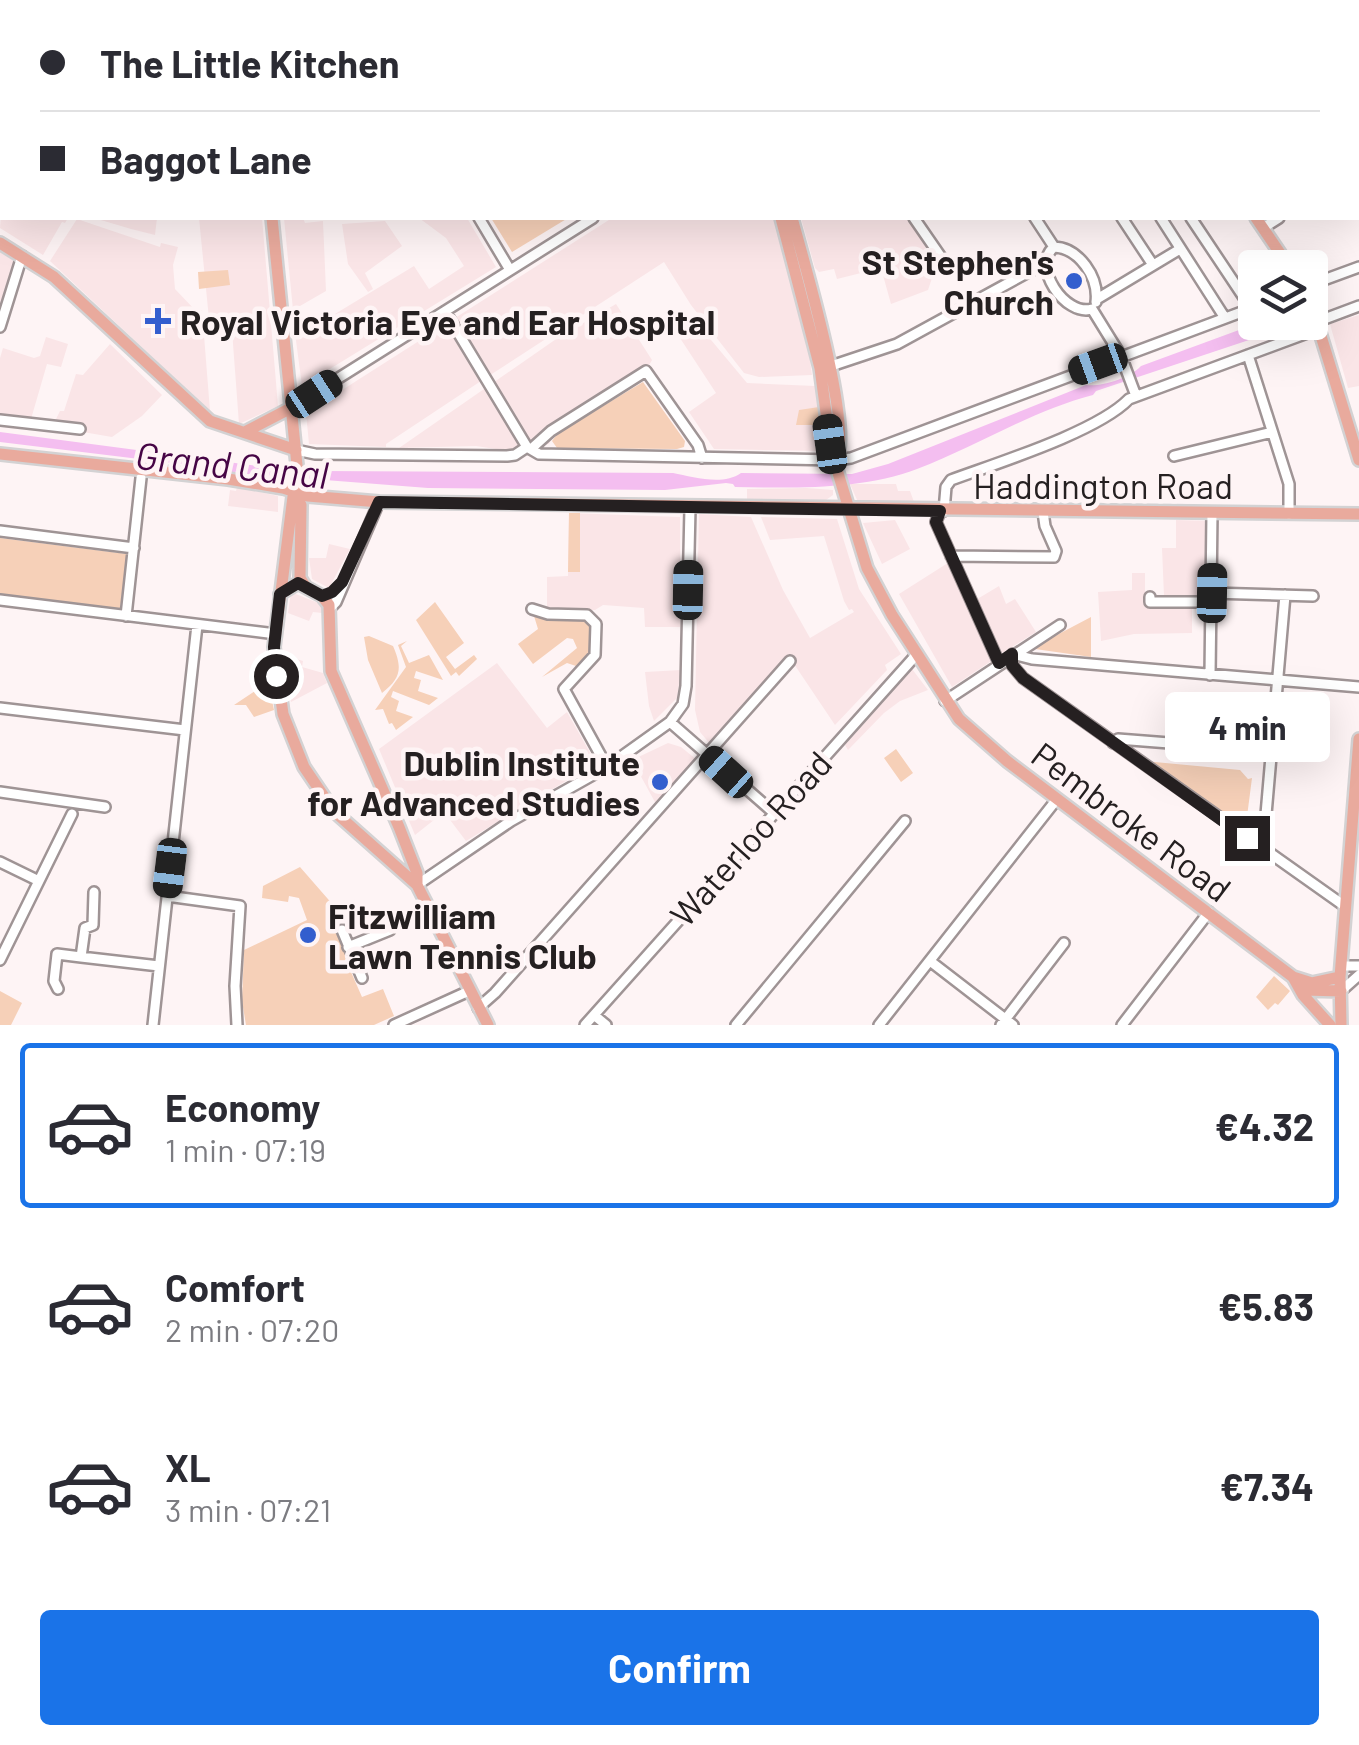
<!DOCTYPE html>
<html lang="en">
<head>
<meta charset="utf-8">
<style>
	body { margin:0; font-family:Barlow,sans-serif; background:#f2f2f3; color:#2b2b33; height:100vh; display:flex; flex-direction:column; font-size:38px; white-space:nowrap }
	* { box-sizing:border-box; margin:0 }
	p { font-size:32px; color:#7c7c81 }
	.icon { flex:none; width:55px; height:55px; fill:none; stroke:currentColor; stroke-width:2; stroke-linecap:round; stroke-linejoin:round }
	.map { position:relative; height:1025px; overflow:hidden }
	.drawer { display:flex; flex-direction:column; background:#fff; flex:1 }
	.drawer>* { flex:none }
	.top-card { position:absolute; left:0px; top:0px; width:1360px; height:220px; box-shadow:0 10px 40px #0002; display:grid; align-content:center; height:220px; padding:0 40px; background:#fff }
	.fabs { position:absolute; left:1238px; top:250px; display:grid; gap:20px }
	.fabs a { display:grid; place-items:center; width:90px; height:90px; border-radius:10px; background:#fff; box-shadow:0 10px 40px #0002; font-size:50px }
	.end { position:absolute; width:45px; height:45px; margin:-22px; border:12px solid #252021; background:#fff; box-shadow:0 0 0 5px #fff }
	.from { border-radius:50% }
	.bubble { position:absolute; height:70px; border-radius:10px; background:#fff; box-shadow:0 10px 40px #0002; font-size:32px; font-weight:700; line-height:70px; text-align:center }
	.car { position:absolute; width:30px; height:60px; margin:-30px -15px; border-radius:12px; box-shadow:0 0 8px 2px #0007; background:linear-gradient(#222 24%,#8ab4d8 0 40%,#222 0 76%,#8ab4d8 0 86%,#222 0) }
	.top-card b { display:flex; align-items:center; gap:35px; height:95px; font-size:38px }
	.top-card b+b { border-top:2px solid #e1e1e2 }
	.top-card i { width:25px; height:25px; background:#2b2b33 }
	ul { padding:18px 0 0; list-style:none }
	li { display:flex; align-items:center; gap:30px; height:165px; margin:0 20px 15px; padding:0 20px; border:5px solid transparent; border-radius:10px }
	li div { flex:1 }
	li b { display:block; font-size:38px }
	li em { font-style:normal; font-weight:700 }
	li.selected { border-color:#1a73e8 }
	li>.icon { width:90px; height:90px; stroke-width:1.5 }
	.button { display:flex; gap:20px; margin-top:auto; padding:20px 40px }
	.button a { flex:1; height:115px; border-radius:10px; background:#1a73e8; color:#fff; font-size:40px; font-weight:700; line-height:115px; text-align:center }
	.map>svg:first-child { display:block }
</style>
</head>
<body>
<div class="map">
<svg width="1359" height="1025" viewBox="0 0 1359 1025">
	<rect width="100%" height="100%" fill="#fef4f5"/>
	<!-- built -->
	<path fill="#fae5e7" d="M0 0H152L2 2V87Z
		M264 0H446V2H264Z
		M700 0H885L887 2H702Z
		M2 204V218H68L65 223 62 222 43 255 0 228Z
		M94 218H157L155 235 131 229Z
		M199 218H262L278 406 239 424 231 317 209 319Z
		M284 218H303L305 223 323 221 326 291 293 310Z
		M419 218H467L496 267 302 386 295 333 307 331 414 266 429 289 464 266 446 238Z
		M612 218H774L806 329 812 375 759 377 744 373 691 305 664 262 481 381 386 444V447L309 444 306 413Z
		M801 218H909L946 271 932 278 928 290 891 304 881 268 837 279 834 269 819 272 815 268Z
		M77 219 160 247 161 243 178 247 173 265 175 289 195 310H202L210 411 50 261Z
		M385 221 402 246 365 273 373 289 368 292 348 264 342 224Z
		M0 252 14 261 0 307Z
		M616 304 652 360 642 378 552 437 549 444 509 451 476 446 399 448 559 337Z
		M1359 315V386L1348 388 1330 324Z
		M696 322 747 383 815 386 823 425V451L714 449 689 412 716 393 678 335Z
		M46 337 68 344 61 367 47 364 31 419 0 415V358L3 348 34 358 40 356Z
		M110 344 162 395 142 416 112 437 77 431 54 423 60 411H64L76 374 83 375Z
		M850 484H896L898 491H910L914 502H858Z
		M237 487 278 496V512L228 506 230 490 236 491Z
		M806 488 833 490V495L826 500 747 499V489Z
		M569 513 680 517V627H645L644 608 603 605 595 610 547 609V577L568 576Z
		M699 514 751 517 783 590 810 638 854 612 852 609 849 610 844 601 824 536 770 540 761 517 837 519 859 589 901 654 885 665 887 670 835 725 794 664 786 661 710 744 700 732 695 710Z
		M895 520 910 549 882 564 863 523Z
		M1176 520 1208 521 1206 596H1164L1162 548H1176Z
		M329 544 350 549 329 588 312 579 309 558H326Z
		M951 561 993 660 952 687 899 594Z
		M1132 573H1145V605H1192V633L1134 634 1101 641 1098 592 1132 590Z
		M999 586 1006 604 1015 599 1036 632 999 655 974 601Z
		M291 592 323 605 322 613 313 612 309 621 288 613Z
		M284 655 303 661 302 667 323 673 327 683 291 702Z
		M497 663 547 728 567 712 596 763 466 841 444 812 415 835 379 749Z
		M912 669 928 690 900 701 884 713 848 750 845 745Z
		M681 670 677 698 654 721 649 706 645 672Z
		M668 743 681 747 697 760 656 804 632 760Z"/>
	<!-- green -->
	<path fill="#f6d0b8" d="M491 218H568L512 252Z
		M228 270 230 285 199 289 198 272Z
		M643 382 685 441 684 447 677 449 557 448 552 441 558 433Z
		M819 407 823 425H796L799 410Z
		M569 513H580V572H568Z
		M0 538 127 554 120 610 0 595Z
		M435 602 464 643 446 657 455 669 474 655 477 659 459 676 456 672 451 676 416 620Z
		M534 616 586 617 594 626 593 651 579 667 567 663 542 677 577 648 573 639 567 638 533 664 518 644 538 629Z
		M1091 617V657L1035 649 1036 646Z
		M369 636 393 646C402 667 402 678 382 693L368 660 364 637Z
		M407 641 401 646 409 663 429 655 443 680 416 671 414 678 421 680 418 691 438 698 429 705 393 691 391 697 399 701 396 711 413 717 396 730 392 723 389 724 383 709 375 710 406 667 398 645Z
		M267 677 274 710 254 717 246 705H234L255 691Z
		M896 749 913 773 901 782 884 758Z
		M1144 761 1240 770 1248 779 1252 778 1245 832Z
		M300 867 341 914 335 921 355 970 351 972 362 997 383 989 394 1016 374 1025H246L242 1001 244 950 307 920 299 898 289 896 288 902 262 898 263 886Z
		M1274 976 1290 991 1278 1005 1275 1003 1268 1010 1256 997Z
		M0 991 22 1003 11 1025H0Z"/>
	<!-- water -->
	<path fill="#f4bef0" d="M1258 323H1281L1270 333 1096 391 1093 395C1031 411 976 447 917 469 864 490 791 488 735 487L733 484 726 483 665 490 428 488 208 471 205 467 0 442V432L310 473 319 471 673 473C693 477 723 486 741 473L852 474 888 464 1086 385C1102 387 1130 378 1141 366Z"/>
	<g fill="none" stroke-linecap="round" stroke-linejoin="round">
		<defs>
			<path id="minor" d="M899 0 900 2
				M1231 0 1232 2
				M540 2 544 0
				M934 2 938 0
				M1097 2 1101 0
				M1207 2 1211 0
				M1358 23 1359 20
				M1358 183H1359
				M479 218 510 270
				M914 218 943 260
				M1035 218 1054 247
				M1122 218 1153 265
				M1161 218 1225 318
				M1191 218 1251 308
				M1263 228 1279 218
				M1054 247C1031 266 1065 317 1092 309
				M1054 247C1079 248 1099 277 1096 302
				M1310 285 1359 267
				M1097 299 1180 249
				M1092 309 1121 356 1136 396
				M445 311 527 447 539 454 836 460 851 458 1255 307
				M1319 321 1359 306
				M0 327 22 256
				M1248 355 1289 484V514
				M828 367 897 344 1045 263
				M291 408 593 218
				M0 420 80 429
				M531 449 551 431 646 371 698 445 702 458
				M296 450 315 454 507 456 515 455 527 447
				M1174 456 1272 432
				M940 511 936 522 999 663
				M944 511 946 487 951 480C997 463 1097 432 1129 399L1321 328
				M0 531 134 548
				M951 556 1054 557 1056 551 1045 526 1043 512
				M1211 593 1313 596
				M1150 597V602H1211
				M0 600 276 634
				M330 608 336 602 379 502
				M532 609 548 614 587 615 596 624 595 655 564 689 607 767
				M126 616 141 478
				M1013 654 1012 665 1023 678 1346 907
				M1013 654 1032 659 1359 687
				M1210 675 1212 513
				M945 701 1060 625
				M0 708 185 730
				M670 722 773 812
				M1113 743 1118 739 1272 751
				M0 792 105 807
				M1263 849 1285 595
				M0 862 39 881
				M417 885 511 821 607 767 670 722 683 704 686 686 690 508
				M94 892 93 925 85 928 81 957 159 966
				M167 896 240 906 235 986 237 1025
				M408 924 431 913
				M342 930 362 978
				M348 947 390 930
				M0 960 72 814
				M930 961 1013 1025
				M1341 966H1359
				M58 989 54 981 57 954 81 957
				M1341 991 1359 975
				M478 1008 495 993 790 661
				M594 1015 606 1025
				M153 1025 197 625
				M394 1025 469 991
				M585 1025 917 654
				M736 1025 905 821
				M879 1025 1057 799
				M1001 1025 1064 943
				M1122 1025 1209 912"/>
			<path id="major" d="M253 0V2
				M678 0 679 2
				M691 0 692 2
				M1109 0 1111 2
				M1311 0 1312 2
				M166 2 169 0
				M609 2 612 0
				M1358 91 1359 94
				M0 96 2 97
				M0 185 2 181
				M272 218 297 465 274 647 283 714 304 767 325 798 337 814 417 885 488 1025
				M781 218 820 368 831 450 867 568 892 615 959 719 1007 761 1293 977 1303 995 1330 1025
				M792 218C803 258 854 430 836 460
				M1256 218 1290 268
				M0 243 54 277 210 421 296 450
				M1310 300 1359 460
				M245 432 291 408
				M0 454 228 479 283 488 308 496 379 502 1359 514
				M296 493 301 505 300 578 305 586
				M280 594 298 583 322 596 329 605 331 671 399 827 417 873V885
				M1293 977 1312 983 1340 977
				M1305 990 1341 991
				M1341 1025 1340 977 1359 739"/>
		</defs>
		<!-- minor casing -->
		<use href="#minor" stroke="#9f9495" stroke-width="14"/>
		<!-- major casing -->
		<use href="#major" stroke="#d3d2d3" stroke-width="16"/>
		<!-- minor -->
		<use href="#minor" stroke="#fff" stroke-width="9"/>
		<!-- major -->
		<use href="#major" stroke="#e9aa9d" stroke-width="11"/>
	</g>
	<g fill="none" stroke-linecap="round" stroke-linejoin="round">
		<!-- route -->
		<path stroke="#252021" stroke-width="12" d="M276 676 274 647 280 594 298 583 322 596 332 592 342 582 379 502 940 511 936 522 999 663 1012 654V665L1023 678 1247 838"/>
	</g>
	<!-- markers -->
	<g fill="#335ece" stroke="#fef4f5" stroke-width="4">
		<circle cx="1074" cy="281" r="10"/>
		<path d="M153 306h10v10h10v10h-10v10h-10v-10h-10v-10h10z"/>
		<circle cx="660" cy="782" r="10"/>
		<circle cx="308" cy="935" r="10"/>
	</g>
	<g text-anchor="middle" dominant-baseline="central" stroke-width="9" stroke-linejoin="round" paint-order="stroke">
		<!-- poi labels -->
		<g font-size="35" font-weight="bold" fill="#252021" stroke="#fef4f5" text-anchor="end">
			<text x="1054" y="261">St Stephen's<tspan x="1054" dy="40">Church</tspan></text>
			<text x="180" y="321" text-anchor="start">Royal Victoria Eye and Ear Hospital</text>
			<text x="640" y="762">Dublin Institute<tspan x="640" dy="40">for Advanced Studies</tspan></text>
			<text x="328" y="915" text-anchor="start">Fitzwilliam<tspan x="328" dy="40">Lawn Tennis Club</tspan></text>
		</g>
		<!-- street labels -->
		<g font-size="35" fill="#252021" stroke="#fef4f5">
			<text x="1103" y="485">Haddington Road</text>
			<text transform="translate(1132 821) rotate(37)">Pembroke Road</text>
			<text transform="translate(750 838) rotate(-48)">Waterloo Road</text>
		</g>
		<!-- water labels -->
		<g font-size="38" font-style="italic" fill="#460545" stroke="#fef4f5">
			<text transform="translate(232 464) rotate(6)">Grand Canal</text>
		</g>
	</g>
</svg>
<div class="fabs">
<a><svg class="icon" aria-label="layers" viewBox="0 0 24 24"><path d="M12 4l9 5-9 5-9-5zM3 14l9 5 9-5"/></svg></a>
</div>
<i class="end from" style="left:276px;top:676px"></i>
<i class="end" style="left:1247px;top:838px"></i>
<div class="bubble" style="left:1165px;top:692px;width:165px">4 min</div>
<i class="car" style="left:1098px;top:364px;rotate:250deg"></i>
<i class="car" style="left:314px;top:394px;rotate:57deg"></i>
<i class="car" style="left:830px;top:444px;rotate:352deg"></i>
<i class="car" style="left:688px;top:590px;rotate:1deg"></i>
<i class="car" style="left:1212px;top:593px;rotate:1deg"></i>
<i class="car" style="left:726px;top:772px;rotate:312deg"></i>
<i class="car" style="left:170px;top:868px;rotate:187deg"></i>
<div class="top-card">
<b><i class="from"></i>The Little Kitchen</b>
<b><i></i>Baggot Lane</b>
</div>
</div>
<section class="drawer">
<ul>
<li class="selected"><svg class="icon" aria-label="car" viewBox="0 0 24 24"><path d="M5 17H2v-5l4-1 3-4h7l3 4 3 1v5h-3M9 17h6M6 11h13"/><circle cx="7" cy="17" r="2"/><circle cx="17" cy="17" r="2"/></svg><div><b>Economy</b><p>1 min · 07:19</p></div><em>€4.32</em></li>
<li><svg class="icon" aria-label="car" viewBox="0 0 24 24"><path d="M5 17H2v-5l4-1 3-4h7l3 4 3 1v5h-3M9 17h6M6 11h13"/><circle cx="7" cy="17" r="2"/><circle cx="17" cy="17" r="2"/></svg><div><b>Comfort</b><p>2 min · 07:20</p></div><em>€5.83</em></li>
<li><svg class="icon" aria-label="car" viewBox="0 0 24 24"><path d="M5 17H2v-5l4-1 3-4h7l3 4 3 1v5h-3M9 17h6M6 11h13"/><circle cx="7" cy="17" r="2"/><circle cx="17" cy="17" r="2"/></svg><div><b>XL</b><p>3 min · 07:21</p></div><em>€7.34</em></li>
</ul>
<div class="button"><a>Confirm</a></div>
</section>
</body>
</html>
